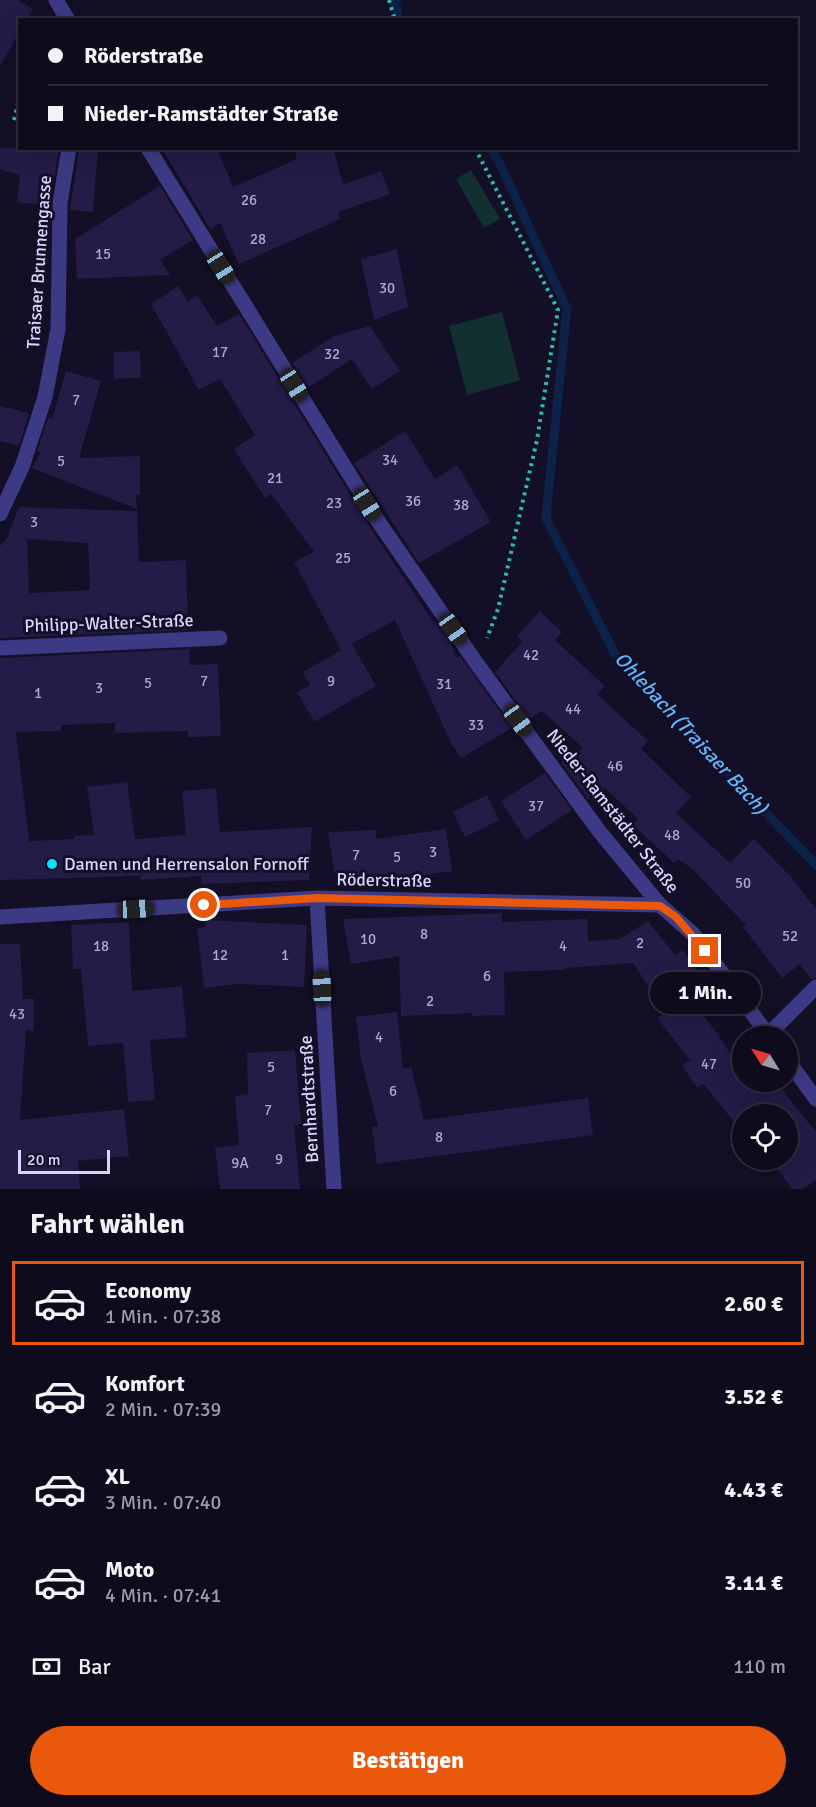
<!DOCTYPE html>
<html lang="de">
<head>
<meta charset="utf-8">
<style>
	body { margin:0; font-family:Signika,sans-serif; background:#171425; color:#f1f3f6; height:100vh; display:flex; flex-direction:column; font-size:22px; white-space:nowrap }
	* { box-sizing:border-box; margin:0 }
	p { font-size:20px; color:#9b9ba3 }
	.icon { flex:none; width:33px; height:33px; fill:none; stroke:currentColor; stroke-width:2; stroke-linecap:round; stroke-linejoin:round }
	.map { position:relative; height:1189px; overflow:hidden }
	.drawer { display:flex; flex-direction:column; background:#0e0b1c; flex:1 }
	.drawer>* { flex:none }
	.hud { position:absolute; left:18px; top:18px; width:780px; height:132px; border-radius:0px; box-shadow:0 6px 24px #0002,0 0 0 2px #2e2b3b; display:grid; align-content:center; height:132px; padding:0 30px; background:#0e0b1c }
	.needle { width:39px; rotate:307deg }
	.fabs { position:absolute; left:732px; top:1026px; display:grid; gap:12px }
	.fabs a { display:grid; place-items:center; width:66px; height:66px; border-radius:50%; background:#0e0b1c; box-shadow:0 6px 24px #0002,0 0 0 2px #2e2b3b; font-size:30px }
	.scale { position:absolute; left:18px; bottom:15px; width:92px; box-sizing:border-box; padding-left:6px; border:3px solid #d9d4ff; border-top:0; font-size:16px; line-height:21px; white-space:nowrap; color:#d9d4ff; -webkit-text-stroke:4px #130f26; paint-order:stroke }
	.end { position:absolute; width:27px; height:27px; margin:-14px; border:8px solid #ea580c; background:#fff; box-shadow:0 0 0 3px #fff }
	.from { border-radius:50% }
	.bubble { position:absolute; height:42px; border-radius:21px; background:#0e0b1c; box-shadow:0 6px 24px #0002,0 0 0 2px #2e2b3b; font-size:20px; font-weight:800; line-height:42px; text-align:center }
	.car { position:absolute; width:18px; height:36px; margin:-18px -9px; border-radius:8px; box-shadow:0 0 4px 2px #0007; background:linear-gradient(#222 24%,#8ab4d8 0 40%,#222 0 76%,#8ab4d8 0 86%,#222 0) }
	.hud b { display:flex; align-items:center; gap:21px; height:57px; font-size:22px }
	.hud b+b { border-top:2px solid #2e2b3b }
	.hud i { width:15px; height:15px; background:#f1f3f6 }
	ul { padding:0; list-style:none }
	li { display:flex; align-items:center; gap:18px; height:84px; margin:0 12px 9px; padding:0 18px; border:3px solid transparent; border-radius:0px }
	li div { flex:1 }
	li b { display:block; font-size:22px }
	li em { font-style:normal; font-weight:800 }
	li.current { border-color:#ea580c }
	li>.icon { width:54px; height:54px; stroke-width:1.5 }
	h2 { padding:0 30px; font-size:27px; line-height:72px }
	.pay { display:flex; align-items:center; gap:15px; height:66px; padding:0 30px; font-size:22px }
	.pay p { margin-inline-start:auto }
	.button { display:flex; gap:12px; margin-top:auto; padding:12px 30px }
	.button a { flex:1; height:69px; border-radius:36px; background:#ea580c; color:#fff; font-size:24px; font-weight:800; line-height:69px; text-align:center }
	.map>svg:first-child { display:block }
</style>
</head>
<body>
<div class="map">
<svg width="816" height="1189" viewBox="0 0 816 1189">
	<rect width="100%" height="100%" fill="#130f26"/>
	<!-- green -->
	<path fill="#12302f" d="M471 170 500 219 484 228 456 179Z
		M502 312 520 380 467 395 449 326Z"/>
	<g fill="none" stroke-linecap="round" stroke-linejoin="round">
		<!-- stream -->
		<path stroke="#0c2248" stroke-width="9" d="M395 0 399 20
			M490 148 499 162 567 309 546 518 616 656 816 865"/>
	</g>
	<!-- building -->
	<path fill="#241b47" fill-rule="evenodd" d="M0 0H18L33 9 27 20H20V32L0 66Z
		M0 148H59L50 206 17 202 20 175 0 169Z
		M79 148H98L93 212 70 210Z
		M162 148H217L233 187 297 159 294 148H333L343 185 381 171 390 194 338 212 340 219 239 264 220 223 210 229Z
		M160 186 193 240 160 260 170 275 77 279 75 239Z
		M397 249 408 307 374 320 361 259Z
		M178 286 188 302 197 295 217 326 239 314 372 530 433 622 435 621 451 644 457 658 460 656 512 728 461 758 451 743 395 620 341 650 294 562 314 552 271 494 265 498 234 449 255 435 220 379 199 390 151 304Z
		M370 326 400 371 372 389 352 359 308 388 292 363 334 336Z
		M140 351 141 378 114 379V352Z
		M66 371 101 381 79 458 140 456V495H136L137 509 32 468 41 452 37 451 48 418 52 419Z
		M0 406 29 413 19 446 0 441Z
		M405 431 435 479 457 465 491 522 419 563 354 463Z
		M19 507 137 511 139 562 186 560 188 630 0 638V546L7 538ZM27 539 88 543 90 590 29 593Z
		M540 611 562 632 555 640 605 686 597 694 648 741 641 749 691 797 676 813 730 863 754 839 791 877 816 909V978L811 979 800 964 782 978 743 927 746 925 691 868 678 859 674 863 633 825 638 819 605 788 588 799 561 762 583 748 542 711 529 719 495 672 522 642 517 636Z
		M352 644 376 686 314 722 297 692 310 685 303 672Z
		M189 649 190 665 218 664 221 736 188 737V731L115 733V723L61 725V731L16 732 29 841 74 839V836L94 835 87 787 127 782 135 839 186 835 182 791 216 788 220 832 312 827 309 880 202 884 201 876 141 880 140 876 0 880V658Z
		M545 773 572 810 526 840 501 801Z
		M487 795 499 820 465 837 453 812Z
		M446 829 452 871 337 888 328 832 376 830V839Z
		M502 913V922L587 919 588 941 620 939 648 921 675 955 683 950 702 978 684 991 716 1032 742 1072V1082H776L816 1132V1180L802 1189H792L771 1160H788V1114H742V1132L704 1084 697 1088 682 1065 690 1060 657 1018 665 1012 633 963 565 968V970L504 972 505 1015 472 1016V1013L401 1016 399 956 351 964 343 919Z
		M205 920 307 925 304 987 237 984 204 988 197 928 206 927Z
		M129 922 132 991 182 986 187 1037 150 1040 155 1100 128 1102 123 1043 88 1046 81 969H73L71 925Z
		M0 944H20L23 999H34V1031L26 1030 20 1120 124 1109 129 1156 78 1161 80 1189H0Z
		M397 1012 403 1069 411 1067 424 1120 588 1098 593 1135 377 1164 372 1127H378L361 1059 356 1017Z
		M295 1050 301 1124 294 1125 300 1189H220L215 1148 239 1145 235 1096 248 1094 247 1053Z"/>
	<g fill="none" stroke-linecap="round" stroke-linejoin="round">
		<!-- path -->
		<path stroke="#2fb8b0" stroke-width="4" stroke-dasharray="3 4.5" stroke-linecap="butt" d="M389 0 395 20
			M14 120 20 95
			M475 148 558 310 537 440 498 609 487 638"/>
		<!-- minor -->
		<path stroke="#3d3a85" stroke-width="15" d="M56 0 68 20
			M148 148 380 524 477 664 599 831 660 905 693 934 769 1036
			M0 514 22 467 45 397 58 329 60 203 69 148
			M0 648 220 638
			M317 898 334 1189
			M0 917 317 898 660 905
			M768 1035 816 987
			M788 1061 816 1099"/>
	</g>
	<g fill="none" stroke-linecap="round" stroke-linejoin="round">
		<!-- route -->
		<path stroke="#ea580c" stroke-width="8" d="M204 905 317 898 660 906 676 917 705 951"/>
	</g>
	<!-- markers -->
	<circle fill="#00e5ff" stroke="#130f26" stroke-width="2" cx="52" cy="864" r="6"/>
	<g text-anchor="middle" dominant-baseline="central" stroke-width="6" stroke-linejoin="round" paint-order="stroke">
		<!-- number labels -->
		<g font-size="15" fill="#aca6d1">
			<text x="249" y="200">26</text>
			<text x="258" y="239">28</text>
			<text x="103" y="254">15</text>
			<text x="387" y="288">30</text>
			<text x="220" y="352">17</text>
			<text x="332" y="354">32</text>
			<text x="76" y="400">7</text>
			<text x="390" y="460">34</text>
			<text x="61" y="461">5</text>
			<text x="275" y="478">21</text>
			<text x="413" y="501">36</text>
			<text x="334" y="503">23</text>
			<text x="461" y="505">38</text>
			<text x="34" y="522">3</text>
			<text x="343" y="558">25</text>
			<text x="531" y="655">42</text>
			<text x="204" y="681">7</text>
			<text x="331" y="681">9</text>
			<text x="148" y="683">5</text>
			<text x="444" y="684">31</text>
			<text x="99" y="688">3</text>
			<text x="38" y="693">1</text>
			<text x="573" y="709">44</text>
			<text x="476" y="725">33</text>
			<text x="615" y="766">46</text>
			<text x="536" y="806">37</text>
			<text x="672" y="835">48</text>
			<text x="433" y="852">3</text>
			<text x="356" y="855">7</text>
			<text x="397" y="857">5</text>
			<text x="743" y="883">50</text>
			<text x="424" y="934">8</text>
			<text x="790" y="936">52</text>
			<text x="368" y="939">10</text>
			<text x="640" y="943">2</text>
			<text x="101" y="946">18</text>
			<text x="563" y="946">4</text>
			<text x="220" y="955">12</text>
			<text x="285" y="955">1</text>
			<text x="487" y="976">6</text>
			<text x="430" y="1001">2</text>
			<text x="17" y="1014">43</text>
			<text x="379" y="1037">4</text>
			<text x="709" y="1064">47</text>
			<text x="271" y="1067">5</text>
			<text x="393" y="1091">6</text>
			<text x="268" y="1110">7</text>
			<text x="439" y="1137">8</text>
			<text x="279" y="1159">9</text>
			<text x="240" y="1163">9A</text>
		</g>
		<!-- street labels -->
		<g font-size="18" fill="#d9d4ff" stroke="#130f26">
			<text transform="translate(39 262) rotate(-86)">Traisaer Brunnengasse</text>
			<text transform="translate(109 623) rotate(-2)">Philipp-Walter-Straße</text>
			<text transform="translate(613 811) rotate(52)">Nieder-Ramstädter Straße</text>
			<text transform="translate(384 880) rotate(1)">Röderstraße</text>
			<text transform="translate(309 1099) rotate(-93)">Bernhardtstraße</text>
		</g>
		<!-- poi labels -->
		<g font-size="18" fill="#d9d4ff" stroke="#130f26" text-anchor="start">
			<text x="64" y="864">Damen und Herrensalon Fornoff</text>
		</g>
		<!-- water labels -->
		<g font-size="20" font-style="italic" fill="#62b6ff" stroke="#130f26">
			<text transform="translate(691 733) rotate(47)">Ohlebach (Traisaer Bach)</text>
		</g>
	</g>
</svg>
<div class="fabs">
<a><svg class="needle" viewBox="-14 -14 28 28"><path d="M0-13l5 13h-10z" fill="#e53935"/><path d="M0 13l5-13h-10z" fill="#9b9ba3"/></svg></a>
<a><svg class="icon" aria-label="locate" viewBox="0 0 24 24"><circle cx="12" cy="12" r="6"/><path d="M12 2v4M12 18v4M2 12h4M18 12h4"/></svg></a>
</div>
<div class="scale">20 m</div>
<i class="end from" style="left:204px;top:905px"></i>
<i class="end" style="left:705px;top:951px"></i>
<div class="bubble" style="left:650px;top:972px;width:111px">1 Min.</div>
<i class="car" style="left:221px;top:267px;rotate:148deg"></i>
<i class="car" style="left:294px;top:385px;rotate:148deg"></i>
<i class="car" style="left:367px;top:504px;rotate:148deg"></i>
<i class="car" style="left:453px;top:629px;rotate:145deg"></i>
<i class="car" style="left:518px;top:720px;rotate:144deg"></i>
<i class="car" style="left:136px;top:909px;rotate:87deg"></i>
<i class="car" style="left:322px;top:988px;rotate:357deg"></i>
<div class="hud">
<b><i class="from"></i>Röderstraße</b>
<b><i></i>Nieder-Ramstädter Straße</b>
</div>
</div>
<section class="drawer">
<h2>Fahrt wählen</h2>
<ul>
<li class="current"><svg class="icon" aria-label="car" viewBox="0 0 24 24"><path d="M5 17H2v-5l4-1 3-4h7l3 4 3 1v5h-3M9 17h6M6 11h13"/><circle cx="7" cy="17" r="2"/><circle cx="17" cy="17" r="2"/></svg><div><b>Economy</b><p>1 Min. · 07:38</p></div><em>2.60 €</em></li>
<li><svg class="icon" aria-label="car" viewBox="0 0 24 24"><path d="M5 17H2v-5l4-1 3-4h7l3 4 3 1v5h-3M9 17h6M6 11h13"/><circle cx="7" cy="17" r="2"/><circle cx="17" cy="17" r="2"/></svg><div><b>Komfort</b><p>2 Min. · 07:39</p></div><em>3.52 €</em></li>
<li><svg class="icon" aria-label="car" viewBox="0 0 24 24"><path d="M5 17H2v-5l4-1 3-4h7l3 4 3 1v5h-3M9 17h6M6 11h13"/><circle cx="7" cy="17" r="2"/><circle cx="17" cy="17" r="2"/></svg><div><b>XL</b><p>3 Min. · 07:40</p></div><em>4.43 €</em></li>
<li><svg class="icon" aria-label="car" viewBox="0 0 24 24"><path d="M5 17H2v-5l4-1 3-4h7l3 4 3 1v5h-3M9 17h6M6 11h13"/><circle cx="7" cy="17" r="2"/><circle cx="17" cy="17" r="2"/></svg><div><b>Moto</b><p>4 Min. · 07:41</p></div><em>3.11 €</em></li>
</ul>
<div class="pay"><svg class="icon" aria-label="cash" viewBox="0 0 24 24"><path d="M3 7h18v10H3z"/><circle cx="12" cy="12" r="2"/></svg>Bar<p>110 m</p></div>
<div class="button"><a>Bestätigen</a></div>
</section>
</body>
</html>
